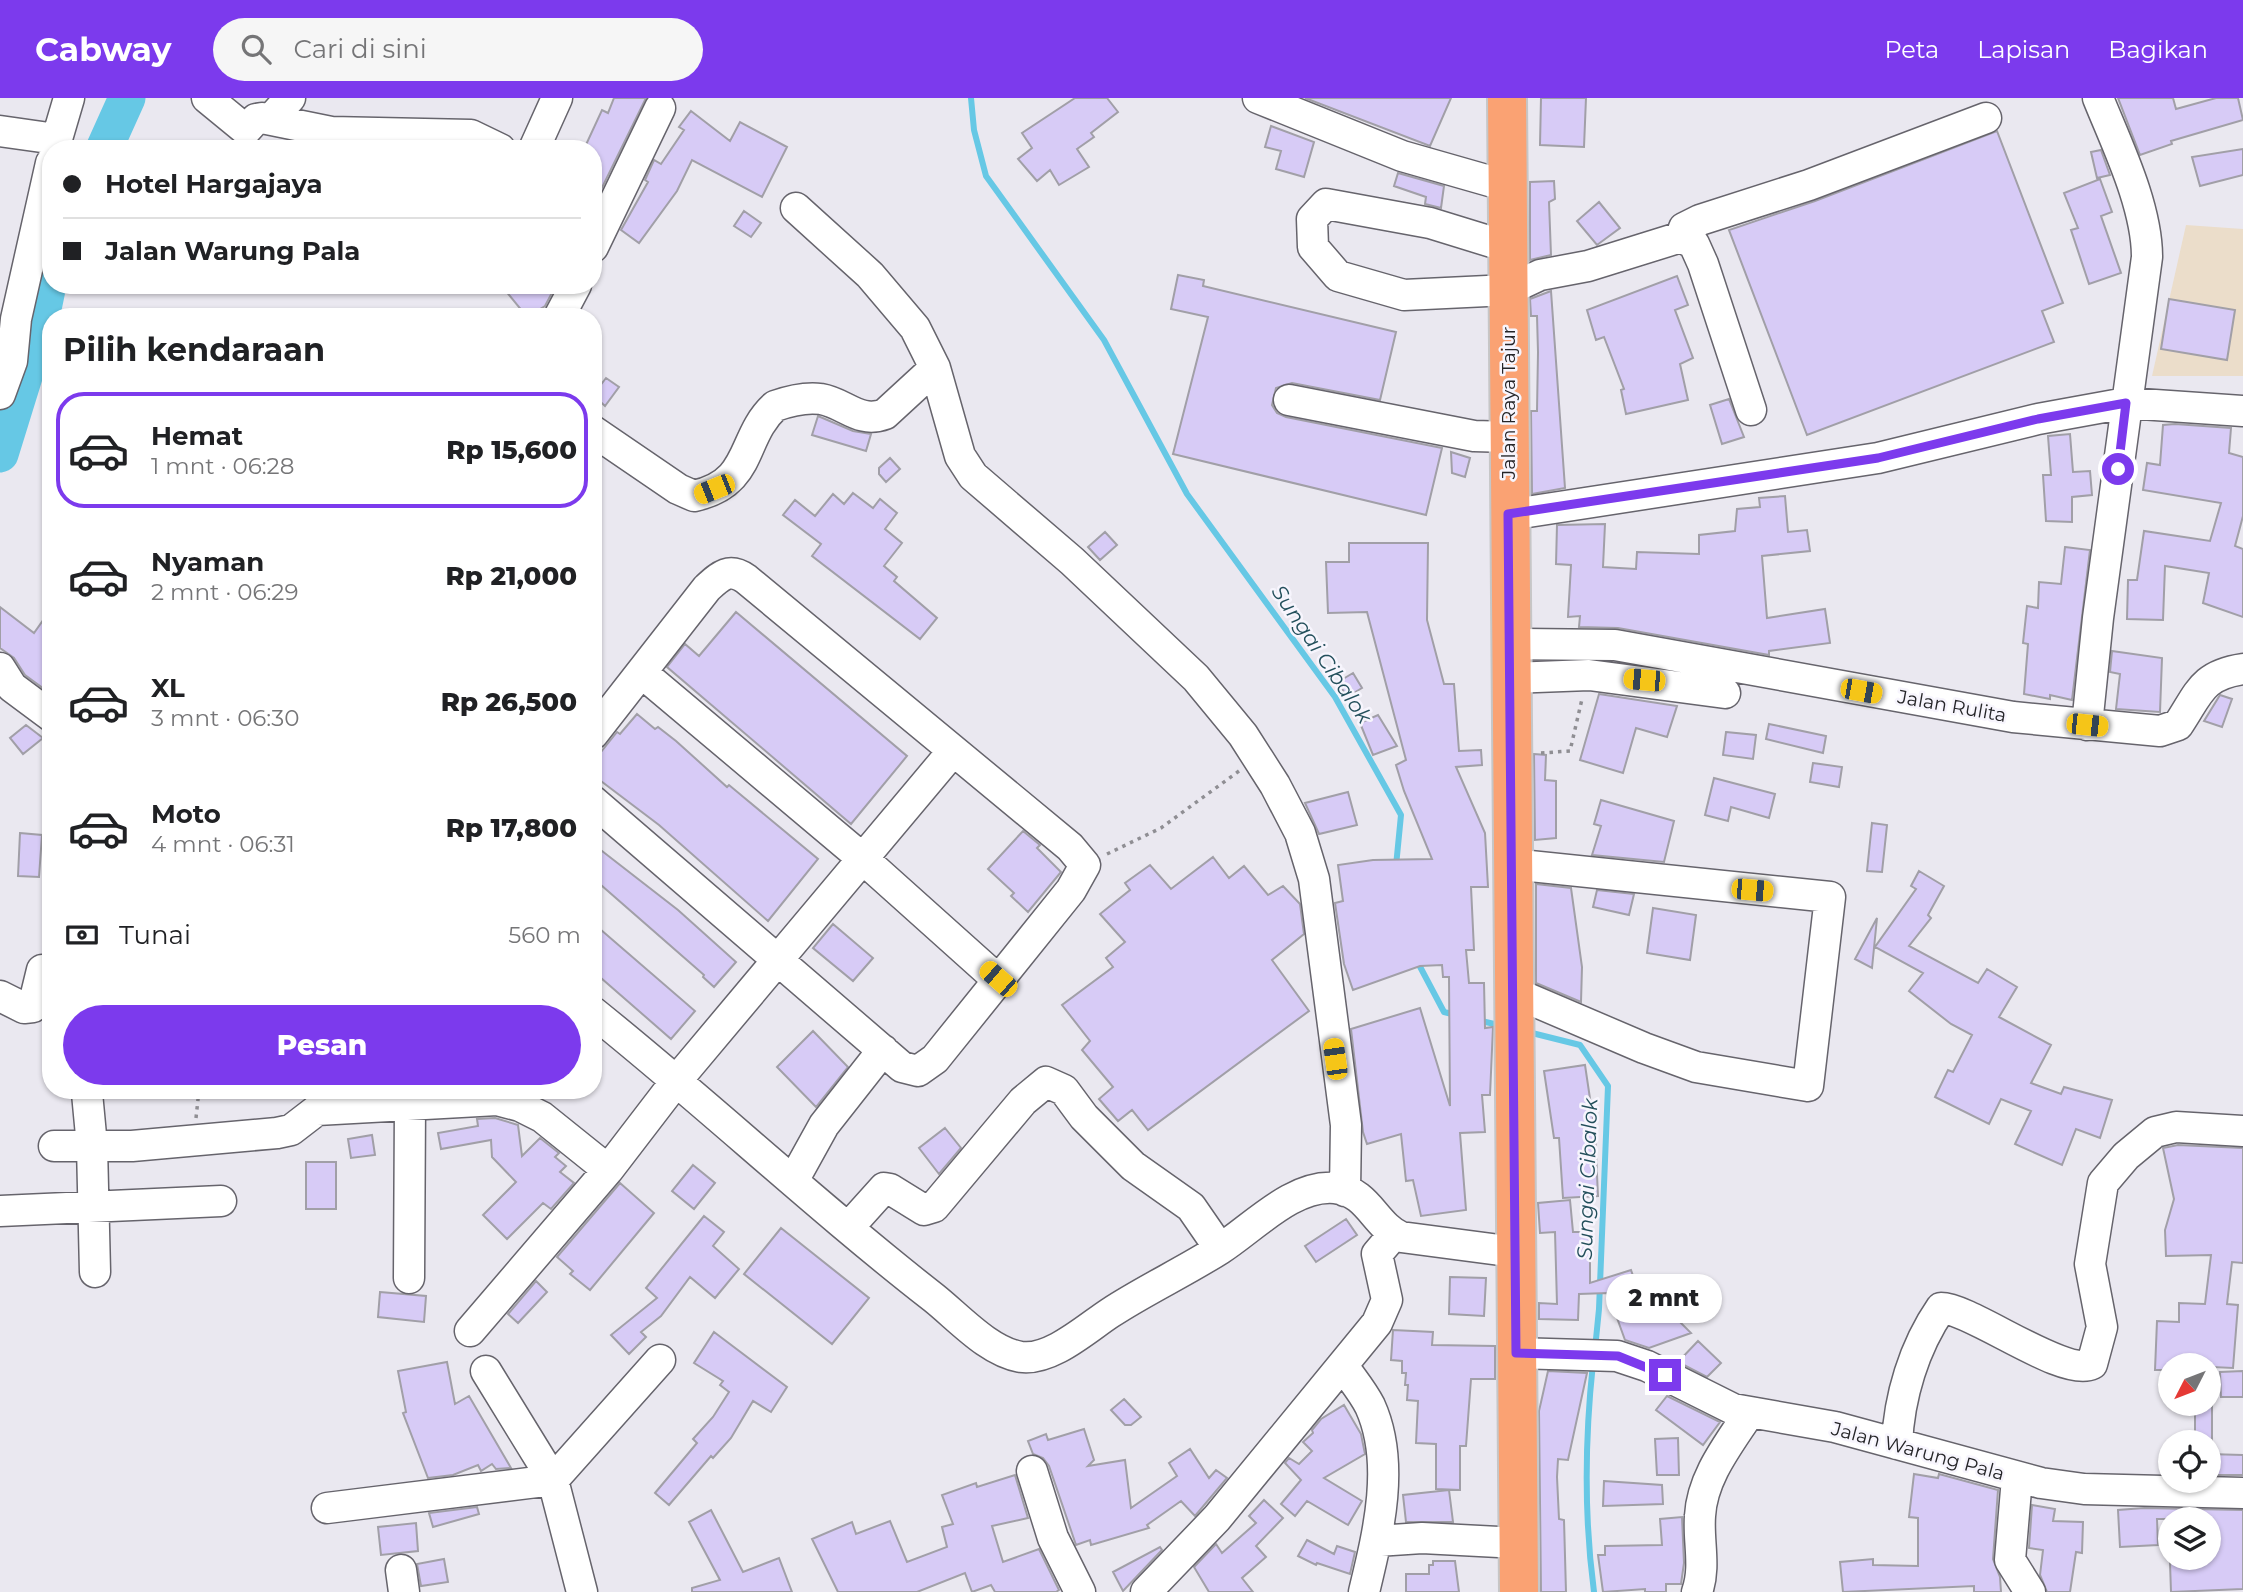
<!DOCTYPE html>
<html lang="id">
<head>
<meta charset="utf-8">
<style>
	body { margin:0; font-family:Montserrat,sans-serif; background:#f6f6f6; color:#202124; height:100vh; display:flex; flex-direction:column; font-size:26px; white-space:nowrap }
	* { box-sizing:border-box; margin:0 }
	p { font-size:23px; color:#757577 }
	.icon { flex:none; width:38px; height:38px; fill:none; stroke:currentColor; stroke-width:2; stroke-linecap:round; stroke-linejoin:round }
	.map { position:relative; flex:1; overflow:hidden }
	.drawer { position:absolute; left:42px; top:210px; width:560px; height:791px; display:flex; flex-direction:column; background:#fff; border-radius:28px; box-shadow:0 2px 5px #0004 }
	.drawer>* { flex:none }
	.hud { position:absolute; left:42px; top:42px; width:560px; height:154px; border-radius:28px; box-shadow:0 2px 5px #0004; display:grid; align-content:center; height:154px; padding:0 21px; background:#fff }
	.needle { width:46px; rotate:228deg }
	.fabs { position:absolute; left:2158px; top:1255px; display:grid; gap:14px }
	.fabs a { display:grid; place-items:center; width:63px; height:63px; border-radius:50%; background:#fff; box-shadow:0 2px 5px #0004; font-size:35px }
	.end { position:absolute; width:32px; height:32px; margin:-16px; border:9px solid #7c3aed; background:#fff; box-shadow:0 0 0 4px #fff }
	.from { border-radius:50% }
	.bubble { position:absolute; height:49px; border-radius:24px; background:#fff; box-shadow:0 2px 5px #0004; font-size:23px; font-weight:800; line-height:49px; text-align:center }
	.car { position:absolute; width:21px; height:42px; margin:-21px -10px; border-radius:9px; box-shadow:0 0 5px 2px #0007; background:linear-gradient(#f5c518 24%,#345 0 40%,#f5c518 0 76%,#345 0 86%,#f5c518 0) }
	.hud b { display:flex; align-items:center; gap:24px; height:66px; font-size:26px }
	.hud b+b { border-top:2px solid #e0e0e0 }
	.hud i { width:18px; height:18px; background:#202124 }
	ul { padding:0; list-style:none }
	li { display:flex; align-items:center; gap:21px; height:116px; margin:0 14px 10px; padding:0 7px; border:4px solid transparent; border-radius:28px }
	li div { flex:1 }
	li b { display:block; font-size:26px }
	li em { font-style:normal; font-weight:800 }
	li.current { border-color:#7c3aed }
	li>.icon { width:63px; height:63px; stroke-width:1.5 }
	h2 { padding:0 21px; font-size:32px; line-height:84px }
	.pay { display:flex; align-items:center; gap:18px; height:77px; padding:0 21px; font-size:26px }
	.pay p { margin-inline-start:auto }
	.button { display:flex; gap:14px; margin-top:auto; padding:14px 21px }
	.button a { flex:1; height:80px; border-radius:42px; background:#7c3aed; color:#fff; font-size:28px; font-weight:800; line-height:80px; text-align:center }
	header { display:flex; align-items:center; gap:42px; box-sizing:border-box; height:98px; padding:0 35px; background:#7c3aed; color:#fff }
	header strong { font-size:33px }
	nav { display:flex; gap:38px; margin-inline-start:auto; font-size:24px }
	.search { width:490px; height:63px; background:#f6f6f6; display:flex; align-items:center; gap:18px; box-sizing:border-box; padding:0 24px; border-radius:38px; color:#757577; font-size:26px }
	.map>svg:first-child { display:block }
</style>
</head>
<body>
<header>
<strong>Cabway</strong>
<div class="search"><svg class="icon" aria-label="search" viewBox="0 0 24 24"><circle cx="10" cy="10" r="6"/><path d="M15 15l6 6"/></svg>Cari di sini</div>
<nav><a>Peta</a><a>Lapisan</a><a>Bagikan</a></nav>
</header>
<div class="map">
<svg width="2243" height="1494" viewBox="0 0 2243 1494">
	<rect width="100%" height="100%" fill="#eae8f0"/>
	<!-- industrial -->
	<path fill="#ebddca" d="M2186 127 2243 131V278H2152Z"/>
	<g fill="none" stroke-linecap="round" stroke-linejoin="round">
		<!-- stream -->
		<path stroke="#66c8e5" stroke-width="6" d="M971 0 974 32 986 78 1104 242 1187 396 1335 599 1401 717 1396 768
			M1417 863 1444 914 1456 917
			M1477 922 1503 928
			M1528 934 1580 947 1608 988 1599 1211 1595 1251
			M1593 1265C1585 1340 1584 1419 1594 1494"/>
		<!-- river -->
		<path stroke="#66c8e5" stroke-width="37" d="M104 51 127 0
			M0 356 39 230 51 172"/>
	</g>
	<!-- building -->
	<path fill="#d7cbf6" stroke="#a19fa7" stroke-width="2" d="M614 0H646L593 108V51H584L602 12 608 15Z
		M1075 0H1107L1118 14 1091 35 1094 39 1077 51 1089 69 1059 87 1050 72 1037 83 1018 61 1032 50 1022 35Z
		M1305 0H1451L1430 48Z
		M1541 0H1586L1584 49 1540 47Z
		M2118 0H2173L2176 11 2216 0H2238L2243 22 2171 43 2172 46 2140 57Z
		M691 13 730 43 740 24 787 49 762 99 692 62 677 93 639 145 621 132 648 84 645 82 654 62 661 66 684 32 679 29Z
		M1271 28 1314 44 1304 79 1276 71 1281 53 1265 49Z
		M1997 33 2063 205 2042 213 2054 244 1807 337 1729 132 1815 103Z
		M2243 51V77L2200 88 2192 59Z
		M2101 52 2110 77 2097 80 2091 54Z
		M1398 75 1444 88 1441 110 1425 106 1426 99 1394 88Z
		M2100 81 2112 114 2101 118 2121 175 2089 186 2071 132 2078 130 2064 95Z
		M1554 83 1555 101 1549 104 1551 157 1530 162V84Z
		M1599 104 1620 130 1597 147 1577 123Z
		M744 113 761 125 751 139 734 128Z
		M1178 177 1204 182 1203 188 1396 234 1380 302 1292 285 1276 290 1272 307 1277 315 1286 319 1442 350 1426 417 1173 356 1208 219 1171 211Z
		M1677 178 1688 207 1675 212 1693 260 1680 266 1688 302 1626 316 1621 292 1624 291 1604 239 1596 242 1587 212Z
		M501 187H553L555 189 545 208 527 219Z
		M1551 193 1565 390 1532 396 1531 313H1537L1538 254 1537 218H1531L1530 201Z
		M2169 201 2235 212 2227 262 2161 251Z
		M606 280 619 289 605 308 593 297Z
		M1729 301 1744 339 1722 346 1710 307Z
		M818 318 853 333 871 336 866 353 812 337Z
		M2175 326 2231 330 2229 355 2243 359V418L2235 448 2243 451V519L2203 505 2209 475 2165 468 2163 522 2127 521 2128 482H2137L2144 433 2210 443 2221 405 2143 392 2147 365 2160 367 2163 327Z
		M2070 336 2073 374 2090 373 2092 397 2072 399V424L2046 423 2043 377H2051L2048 338Z
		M1451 354 1470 360 1465 379 1452 375Z
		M890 360 900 371 886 384 879 376V370Z
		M853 395 873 410 880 401 897 415 885 431 902 445 884 468 897 479 894 483 937 520 920 541 812 458 821 446 783 417 795 402 815 418 833 396 844 406Z
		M1785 398 1788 434 1807 432 1810 453 1762 458 1767 520 1825 511 1830 545 1769 553V557L1618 530 1579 529 1580 518 1568 519 1571 467 1556 466 1557 427 1605 426 1603 469 1636 471 1637 454 1699 456V437L1735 433 1737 411 1760 409 1759 400Z
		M1105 434 1117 447 1100 462 1088 449Z
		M1349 445H1428L1427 522 1444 586H1454L1459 653 1481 652 1482 667 1456 669 1485 735 1488 789H1471L1474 852H1466L1469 885H1484L1485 930 1493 929 1490 997H1482L1485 1034 1460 1035 1466 1112 1421 1118 1413 1082 1406 1083 1401 1036 1367 1046 1363 1034 1351 931 1420 910 1450 1008 1449 879H1443L1442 867 1420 868 1353 892 1344 866 1335 805 1343 803 1338 767 1373 762 1432 761 1404 693 1396 667 1406 662 1367 514 1328 515 1326 464H1349Z
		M2065 449 2090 452 2072 602 2050 597V601L2024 596 2028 546 2023 545 2027 508 2038 510 2039 484 2061 486Z
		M0 509 34 535 51 511V596L25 577 14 560 0 550Z
		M736 514 907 658 851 726 667 569 685 546 699 558Z
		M2112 553 2162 560 2160 614 2116 611 2120 576 2110 574Z
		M1353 575 1362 590 1347 599 1338 584Z
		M1599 596 1677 608 1667 639 1636 630 1623 675 1580 662Z
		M2220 597 2232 601 2222 629 2204 623Z
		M637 616 655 631 658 629 676 643 727 689 729 687 818 761 768 823 659 727 593 677V664L617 634 620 636Z
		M1378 617 1397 648 1373 657 1360 625Z
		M1769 626 1826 638 1823 655 1766 641Z
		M26 627 43 640 23 656 10 640Z
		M1726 634 1756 637 1753 661 1723 657Z
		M1534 656 1546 657 1545 682 1556 683V740L1535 742Z
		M1813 665 1842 669 1839 689 1810 684Z
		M1714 680 1775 696 1769 720 1731 709 1728 723 1705 717Z
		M1348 694 1357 727 1319 736 1305 705Z
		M1601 702 1674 723 1664 764 1592 757 1601 728 1594 726Z
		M1872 725 1887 727 1882 774 1867 773Z
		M1023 733 1040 747 1037 750 1061 774 1028 814 1011 798 1014 795 988 771Z
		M20 735 42 737 39 779 18 778Z
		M593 746 678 812 736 864 714 889 703 879 704 877 593 780Z
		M1213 759 1229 780 1244 768 1268 797 1283 788 1300 806 1304 836 1272 862 1309 913 1148 1032 1132 1012 1118 1023 1099 1001 1113 989 1082 952 1090 943 1062 907 1113 869 1106 860 1125 844 1100 816 1130 792 1125 785 1150 767 1171 791Z
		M1919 773 1944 788 1928 817 1931 820 1909 848 1978 885 1987 871 2017 889 1999 919 2051 947 2031 985 2061 996 2064 989 2112 1002 2100 1040 2076 1031 2062 1067 2015 1046 2031 1013 2001 1001 1989 1026 1935 999 1948 972 1953 974 1972 937 1951 926 1909 893 1923 875 1875 849 1916 791 1911 788Z
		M1536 786 1571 790 1582 869 1581 904 1536 885Z
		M1597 792 1634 796 1629 817 1593 809Z
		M1653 810 1696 817 1690 862 1647 855Z
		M1877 820 1872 870 1855 861Z
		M593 825 695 913 671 941 593 873Z
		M833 826 873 860 853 883 813 850Z
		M813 933 848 969 816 1009 777 969Z
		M1585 967 1595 1034 1598 1098 1563 1100 1559 1040H1554L1544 973Z
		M495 1020 518 1027 522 1058 540 1040 559 1055 555 1059 566 1068 560 1074 574 1085 551 1111 543 1105 507 1141 483 1117 516 1084 492 1059 491 1042 441 1051 438 1035 478 1028 477 1021Z
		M945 1030 961 1050 939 1076 919 1050Z
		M372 1037 375 1057 351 1060 348 1041Z
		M2178 1047 2243 1050V1165L2232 1164 2227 1206 2238 1207 2233 1270 2170 1267V1272H2155L2157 1223 2179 1224V1205L2205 1206 2211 1157 2166 1158 2165 1132 2174 1101 2163 1050Z
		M306 1064H336V1111H306Z
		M693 1067 715 1085 694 1111 672 1093Z
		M620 1085 654 1115 590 1192 570 1176 573 1173 557 1159Z
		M1570 1102 1573 1134H1590V1185L1631 1172 1644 1210 1661 1192 1673 1203 1666 1210 1691 1235 1649 1250 1625 1242 1608 1195 1579 1196 1578 1222 1539 1221V1205L1557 1206 1555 1134 1540 1135 1538 1105Z
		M704 1118 724 1134 713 1148 739 1171 715 1200 690 1179 661 1218 641 1234 646 1239 629 1256 611 1237 657 1200 646 1190Z
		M1346 1121 1357 1137 1316 1164 1305 1148Z
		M781 1130 869 1200 832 1246 744 1176Z
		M1450 1179 1486 1180 1484 1218 1449 1216Z
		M536 1183 547 1194 518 1225 508 1216Z
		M380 1194 426 1198 424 1224 378 1219Z
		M1393 1232 1433 1234 1432 1247 1495 1248V1281H1471L1466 1348H1460V1392L1436 1391V1346L1416 1345 1418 1303 1407 1302 1408 1287H1405L1406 1275H1402V1263L1391 1262Z
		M714 1234 787 1289 771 1314 753 1303 731 1340 713 1360 711 1358 669 1407 655 1395 697 1345 693 1341 713 1319 729 1294 720 1287 723 1283 694 1265Z
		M1698 1243 1721 1265 1707 1279 1678 1264Z
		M447 1264 455 1306 469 1298 511 1370 496 1371 492 1366 481 1373 478 1367 453 1377 428 1380 403 1315 406 1314 398 1273Z
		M1548 1273 1587 1275 1568 1362 1558 1361 1557 1379 1559 1421 1564 1422 1566 1494H1541L1539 1313Z
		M2243 1273V1299H2221L2220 1274Z
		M1667 1298 1720 1324 1703 1347 1656 1312Z
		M1124 1301 1141 1319 1131 1327H1125L1111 1312Z
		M2195 1306H2212V1344H2195Z
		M1344 1307 1361 1336 1365 1356 1324 1380 1362 1403 1348 1427 1307 1403 1295 1418 1281 1406 1301 1382 1285 1365 1289 1360 1299 1366 1312 1353 1303 1344 1313 1335 1312 1332 1321 1321Z
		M1084 1331 1094 1362 1088 1368 1125 1362 1131 1410 1177 1378 1169 1365 1190 1351 1209 1380 1216 1372 1227 1380 1195 1418 1181 1403 1147 1427 1149 1430 1091 1447 1090 1442 1076 1447 1049 1368 1043 1360 1033 1356 1028 1343 1046 1336 1048 1342Z
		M1678 1340 1679 1377H1657L1655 1341Z
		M2208 1356 2243 1357V1377H2208Z
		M1914 1376 1938 1380 1939 1376 1998 1392 1993 1461 2000 1479 2001 1494H1974V1488L1843 1494 1840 1464 1873 1461V1467L1918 1468V1420L1909 1419Z
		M1015 1377 1028 1420 992 1428 1003 1464 1039 1451 1059 1492 1056 1494H995L991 1487 972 1494 965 1475 917 1494H838L812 1441 852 1424 856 1436 890 1423 907 1464 947 1449 942 1429 953 1426 942 1397 976 1385 977 1389Z
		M1604 1383 1662 1387 1663 1406 1603 1408Z
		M1449 1392 1453 1424H1406L1403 1397Z
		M1264 1402 1283 1420 1256 1448 1266 1459 1242 1480 1253 1494H1209L1194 1469 1216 1446 1222 1455 1256 1425 1249 1418Z
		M2032 1407 2055 1411 2053 1423 2083 1424 2082 1455 2076 1454 2070 1494H2047L2040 1477 2043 1452 2029 1450Z
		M477 1409 479 1416 433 1429 429 1415Z
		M2144 1410 2243 1412V1491L2171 1494 2170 1465H2189V1460H2208V1421H2157L2158 1447 2120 1449 2118 1412Z
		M711 1412 743 1474 779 1460 792 1494H692V1490L720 1482 689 1424Z
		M1682 1419 1684 1465 1681 1486H1666V1494H1645V1491L1603 1494 1598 1457H1605V1448L1662 1447 1660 1421Z
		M416 1425 418 1453 381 1457 378 1429Z
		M1307 1442 1334 1456 1337 1448 1355 1454 1350 1476 1317 1465 1316 1467 1298 1458Z
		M1160 1449 1162 1452 1123 1493 1113 1474Z
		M444 1461 448 1484 421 1488 417 1466Z
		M1433 1463H1455L1459 1494H1406V1476H1429V1467H1433Z"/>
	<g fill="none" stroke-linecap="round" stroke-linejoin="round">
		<defs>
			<path id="minor" d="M207 0 246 32 256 21 262 20 331 34 471 37 500 51
				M1258 0 1402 58 1507 88
				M271 21 290 0
				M0 33 56 41
				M54 51 69 0
				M534 51 557 0
				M796 110 870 177 915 230 935 270 960 358 973 378 1072 463 1196 580 1243 637 1275 687 1300 735 1314 781 1346 1027 1345 1093
				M1681 139 1684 130 1700 122 1809 87 1986 20
				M593 149 660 10
				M1508 149 1430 125 1326 106 1312 121 1313 149 1338 178 1404 197 1508 192 1540 177 1588 168 1681 139 1694 146 1703 166 1751 312
				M559 219 576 187
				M0 296 12 263 16 221 51 65
				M1289 302 1474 338 1509 339
				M593 333 678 391 694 398C754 385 740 340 775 308 789 303 806 299 821 301 845 305 859 326 885 316L935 270
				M1508 417 1878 360 2038 321 2126 305 2243 313
				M1511 546 1615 547 2013 619 2160 633 2178 627C2199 596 2201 577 2243 571
				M0 570 12 589 51 618
				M642 575 862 760 997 881
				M1511 580 1589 577 1725 595
				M2087 627 2098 520 2147 159C2147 108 2117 47 2098 0
				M593 636 707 490C720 478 729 469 746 481L1070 749 1085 767 1071 792 935 961 918 973 902 969 593 703
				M1511 766 1830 799 1808 988 1696 969 1644 950 1513 894
				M0 898 24 910 33 909 42 872
				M593 914C709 1007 817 1109 934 1200 959 1220 989 1254 1021 1259 1051 1263 1087 1230 1110 1215 1145 1192 1184 1174 1220 1151 1253 1130 1293 1086 1335 1090 1369 1094 1374 1127 1401 1139L1515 1154
				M87 995 92 1048 95 1174
				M54 1048H132L277 1035 291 1032 317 1012 497 1002 520 1008 542 1019 608 1072
				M793 1083 824 1027 883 952
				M0 1113 221 1103
				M848 1130 884 1090 890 1091 924 1112 934 1109 1023 1003 1046 984 1064 992 1084 1019 1133 1068 1191 1109 1220 1151
				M409 1180 410 1006
				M470 1233 608 1072 677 982 953 653
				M1516 1255 1617 1258 1647 1268 1733 1311 1835 1329 2041 1385 2084 1391 2243 1395
				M1343 1268C1352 1281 1363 1294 1370 1308 1396 1365 1378 1436 1364 1494
				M486 1273 553 1382 582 1494
				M1897 1346C1899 1299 1914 1249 1941 1210 1971 1210 2063 1280 2092 1266L2102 1229 2090 1166 2103 1085 2126 1058 2155 1034 2176 1029 2243 1033
				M1032 1373 1053 1440 1080 1494
				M2017 1380 2010 1462 2030 1494
				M327 1410 553 1382 660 1262
				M1377 1443 1422 1440 1518 1445
				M401 1472 404 1494
				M1146 1494 1217 1420 1377 1225 1387 1202 1377 1156 1394 1136
				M1697 1494C1706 1469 1698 1443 1700 1418 1702 1379 1729 1346 1749 1315"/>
			<path id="highway" d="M1507 0 1519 1494"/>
		</defs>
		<!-- minor casing -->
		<use href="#minor" stroke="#66646c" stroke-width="33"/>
		<!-- highway casing -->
		<use href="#highway" stroke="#c6c6c7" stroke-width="42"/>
		<!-- path -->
		<path stroke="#8f8e93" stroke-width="3.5" stroke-dasharray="3.5 5" stroke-linecap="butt" d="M1541 655 1570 653 1582 601
			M1107 756 1161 730 1239 673
			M196 1020 199 992"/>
		<!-- minor -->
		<use href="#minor" stroke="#fff" stroke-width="30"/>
		<!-- highway -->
		<use href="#highway" stroke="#faa273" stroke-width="38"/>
	</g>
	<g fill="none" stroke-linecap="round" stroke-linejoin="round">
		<!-- route -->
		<path stroke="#7c3aed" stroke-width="9" d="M1665 1277 1618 1258 1516 1255 1508 416 1878 360 2038 321 2126 305 2118 371"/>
	</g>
	<g text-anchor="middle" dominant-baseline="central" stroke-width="5" stroke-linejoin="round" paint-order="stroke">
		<!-- street labels -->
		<g font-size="19" fill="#252528" stroke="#f7f5fd">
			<text transform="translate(1508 305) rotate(-90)">Jalan Raya Tajur</text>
			<text transform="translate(1952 608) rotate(10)">Jalan Rulita</text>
			<text transform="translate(1918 1353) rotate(15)">Jalan Warung Pala</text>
		</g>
		<!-- water labels -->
		<g font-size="21" font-style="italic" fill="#234f5b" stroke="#f7f5fd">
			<text transform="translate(1322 556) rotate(56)">Sungai Cibalok</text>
			<text transform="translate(1587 1081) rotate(-88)">Sungai Cibalok</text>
		</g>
	</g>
</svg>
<div class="fabs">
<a><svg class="needle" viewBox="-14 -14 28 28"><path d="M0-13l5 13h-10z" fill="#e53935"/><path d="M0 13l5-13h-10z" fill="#757577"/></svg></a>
<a><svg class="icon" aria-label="locate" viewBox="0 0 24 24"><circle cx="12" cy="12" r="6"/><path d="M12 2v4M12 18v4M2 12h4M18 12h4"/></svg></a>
<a><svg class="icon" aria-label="layers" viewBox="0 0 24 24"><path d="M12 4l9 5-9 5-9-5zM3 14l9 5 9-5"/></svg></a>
</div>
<i class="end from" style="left:2118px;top:371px"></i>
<i class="end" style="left:1665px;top:1277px"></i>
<div class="bubble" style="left:1606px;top:1176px;width:116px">2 mnt</div>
<i class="car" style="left:714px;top:391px;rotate:248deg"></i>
<i class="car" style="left:1644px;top:582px;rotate:275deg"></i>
<i class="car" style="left:1861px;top:593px;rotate:100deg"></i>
<i class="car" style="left:2087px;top:627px;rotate:96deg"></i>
<i class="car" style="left:1752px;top:792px;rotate:95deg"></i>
<i class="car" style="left:998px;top:881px;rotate:311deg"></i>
<i class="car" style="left:1335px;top:961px;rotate:352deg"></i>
<div class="hud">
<b><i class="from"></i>Hotel Hargajaya</b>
<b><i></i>Jalan Warung Pala</b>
</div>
<section class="drawer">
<h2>Pilih kendaraan</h2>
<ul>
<li class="current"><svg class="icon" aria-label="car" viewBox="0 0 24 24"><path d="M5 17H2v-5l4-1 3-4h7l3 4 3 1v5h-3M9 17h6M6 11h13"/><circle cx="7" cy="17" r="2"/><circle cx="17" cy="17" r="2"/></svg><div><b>Hemat</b><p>1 mnt · 06:28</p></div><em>Rp 15,600</em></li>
<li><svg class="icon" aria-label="car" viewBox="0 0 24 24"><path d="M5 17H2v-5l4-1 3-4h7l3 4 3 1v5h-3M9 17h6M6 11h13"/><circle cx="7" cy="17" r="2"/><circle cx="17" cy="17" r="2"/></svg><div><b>Nyaman</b><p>2 mnt · 06:29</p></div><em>Rp 21,000</em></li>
<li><svg class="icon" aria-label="car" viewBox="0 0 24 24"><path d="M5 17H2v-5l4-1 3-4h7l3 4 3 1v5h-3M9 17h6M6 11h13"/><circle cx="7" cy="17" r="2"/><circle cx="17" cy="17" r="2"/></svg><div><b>XL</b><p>3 mnt · 06:30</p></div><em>Rp 26,500</em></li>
<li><svg class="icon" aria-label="car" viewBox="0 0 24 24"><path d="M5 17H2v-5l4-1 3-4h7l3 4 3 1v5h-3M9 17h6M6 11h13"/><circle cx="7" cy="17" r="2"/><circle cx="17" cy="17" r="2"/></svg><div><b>Moto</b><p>4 mnt · 06:31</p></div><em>Rp 17,800</em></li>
</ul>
<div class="pay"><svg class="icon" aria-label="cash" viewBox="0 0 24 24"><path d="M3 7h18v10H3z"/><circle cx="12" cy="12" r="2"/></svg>Tunai<p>560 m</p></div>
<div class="button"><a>Pesan</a></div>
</section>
</div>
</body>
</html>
